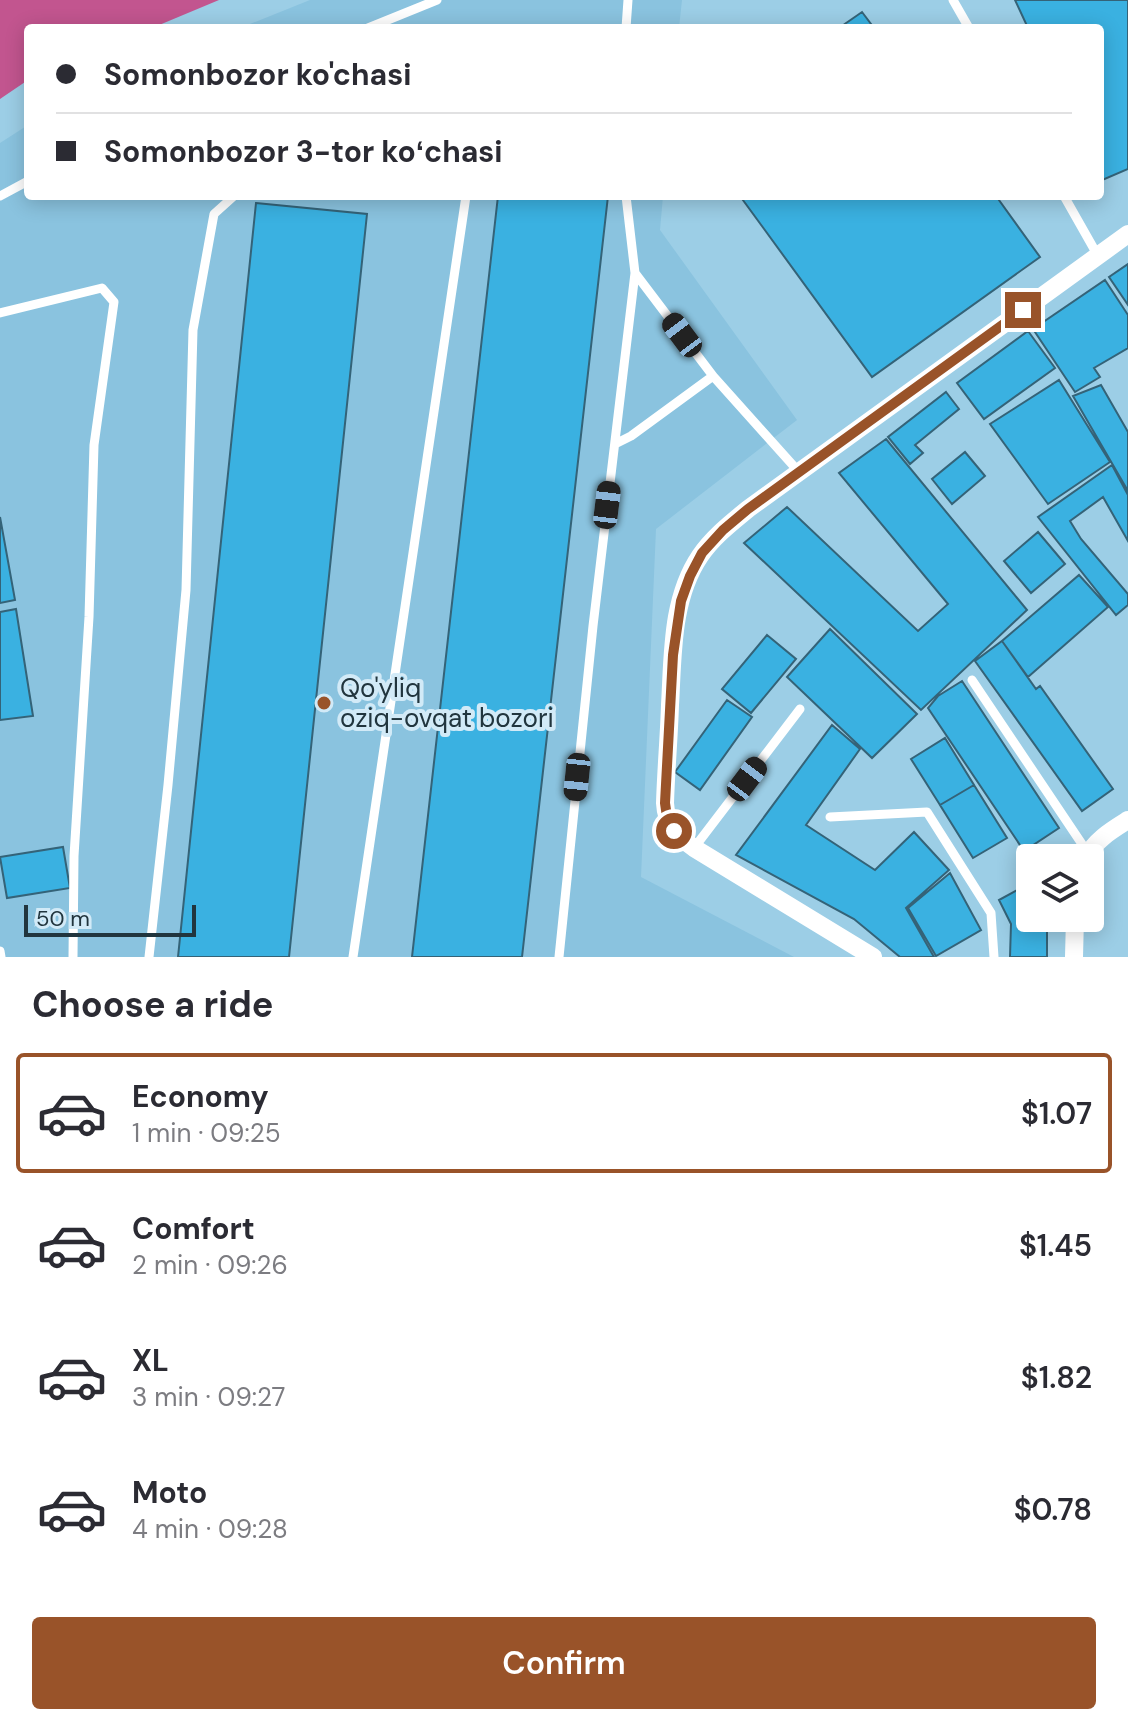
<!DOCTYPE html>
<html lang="en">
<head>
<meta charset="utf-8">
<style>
	body { margin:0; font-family:"DM Sans",sans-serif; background:#f7f7f7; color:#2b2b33; height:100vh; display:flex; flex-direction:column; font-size:30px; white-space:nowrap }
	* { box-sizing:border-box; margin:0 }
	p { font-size:26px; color:#7c7c81 }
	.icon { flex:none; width:44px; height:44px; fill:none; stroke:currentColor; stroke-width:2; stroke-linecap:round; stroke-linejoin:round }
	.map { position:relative; height:957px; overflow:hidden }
	.details { display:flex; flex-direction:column; background:#fff; flex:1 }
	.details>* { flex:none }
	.hud { position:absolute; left:24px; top:24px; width:1080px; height:176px; border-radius:8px; box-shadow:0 4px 20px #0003; display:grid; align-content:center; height:176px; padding:0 32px; background:#fff }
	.tools { position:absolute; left:1016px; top:844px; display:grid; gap:16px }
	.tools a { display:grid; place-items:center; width:88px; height:88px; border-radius:8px; background:#fff; box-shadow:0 4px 20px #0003; font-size:40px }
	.scale { position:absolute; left:24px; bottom:20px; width:172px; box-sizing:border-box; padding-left:8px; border:4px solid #21353e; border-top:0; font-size:22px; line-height:28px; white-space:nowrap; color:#21353e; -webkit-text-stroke:6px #d2eaf7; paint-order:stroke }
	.end { position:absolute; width:36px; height:36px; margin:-18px; border:10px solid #995329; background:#fff; box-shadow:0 0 0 4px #fff }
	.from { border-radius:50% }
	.car { position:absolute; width:24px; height:48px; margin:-24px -12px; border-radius:10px; box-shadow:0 0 6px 2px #0007; background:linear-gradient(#222 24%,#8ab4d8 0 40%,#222 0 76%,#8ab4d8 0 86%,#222 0) }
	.hud b { display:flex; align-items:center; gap:28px; height:76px; font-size:30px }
	.hud b+b { border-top:2px solid #e1e1e2 }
	.hud i { width:20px; height:20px; background:#2b2b33 }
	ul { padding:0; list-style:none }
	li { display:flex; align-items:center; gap:24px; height:120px; margin:0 16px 12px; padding:0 16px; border:4px solid transparent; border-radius:8px }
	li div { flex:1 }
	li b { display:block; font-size:30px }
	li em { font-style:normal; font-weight:600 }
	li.current { border-color:#995329 }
	li>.icon { width:72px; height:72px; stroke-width:1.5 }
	h2 { padding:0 32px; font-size:36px; line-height:96px }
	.primary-button { display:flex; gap:16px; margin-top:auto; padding:16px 32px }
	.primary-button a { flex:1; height:92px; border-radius:8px; background:#995329; color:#fff; font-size:32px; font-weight:600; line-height:92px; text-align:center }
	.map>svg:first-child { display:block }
</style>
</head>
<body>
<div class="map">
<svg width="1128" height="957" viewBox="0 0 1128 957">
	<rect width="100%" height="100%" fill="#9ccee6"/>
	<!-- built -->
	<path fill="#8ac3df" d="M310 0H682L679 28H240Z
		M28 125V196H663L660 230 797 420 656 529 641 877 794 957H0V143Z"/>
	<!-- water -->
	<path fill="#c2558f" d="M0 0H219L152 28H28V80L0 99Z"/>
	<!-- building -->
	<path fill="#3ab1e1" stroke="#346378" stroke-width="2" d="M1015 0H1128V169L1100 181V28H1028Z
		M862 12 874 28H839Z
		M498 196H608L522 957H412Z
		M740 196H996L1040 257 872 377Z
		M256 203 367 214 289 957H178Z
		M1128 264V305L1109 277Z
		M1105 280 1128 315V348L1094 368 1100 377 1075 392 1033 329Z
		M1028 331 1055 368 984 419 957 383Z
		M1059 380 1110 462 1048 504 990 424Z
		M1101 385 1128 432V491L1073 396Z
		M946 392 959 409 915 445 923 453 910 464 888 437Z
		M886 439 1027 610 921 710 744 543 787 507 918 631 948 604 839 473Z
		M965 452 985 476 952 504 932 479Z
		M1112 465 1128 495V541L1103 497 1070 521 1081 539 1128 594V605L1116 615 1038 517Z
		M0 517 15 600 0 603Z
		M1038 532 1065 564 1031 593 1004 561Z
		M1079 575 1108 607 1028 677 1002 641Z
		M16 609 33 716 0 720V612Z
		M830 629 917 714 872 758 787 677Z
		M767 635 796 659 751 713 722 689Z
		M1002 641 1036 689 1040 686 1113 789 1082 811 975 661Z
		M962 681 1059 828 1024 851 928 708 938 696Z
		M727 700 752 717 700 790 675 772Z
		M832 725 860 749 806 825 875 870 914 832 949 870 906 908 934 957H900L854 919 736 855Z
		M945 738 974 785 940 805 911 759Z
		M974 785 1007 838 973 858 940 805Z
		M63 847 70 888 7 898 0 857Z
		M950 873 981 930 936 956 908 908Z
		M1030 883V918H1047V957H1010L1011 924 999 900Z"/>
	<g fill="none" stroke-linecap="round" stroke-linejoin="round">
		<!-- service -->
		<path stroke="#fff" stroke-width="9" d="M953 0 969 28
			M368 28 437 0
			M626 28 628 0
			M0 196 28 181
			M626 196 635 273 713 376 799 472
			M1064 196 1098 256
			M0 313 102 288 114 302 94 445 89 617 74 856 73 957
			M615 444 631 436 713 376
			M972 680 1088 853
			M830 817 927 812 991 913 994 957
			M694 848 800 709
			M0 951 1 957
			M149 957 168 785 186 590 193 330 214 214 234 196
			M353 957 466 196
			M559 957 593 626 635 273"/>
		<!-- minor -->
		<path stroke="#fff" stroke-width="18" d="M1086 858C1095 840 1112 830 1128 820
			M873 957 694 848C677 836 666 824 665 803 666 770 669 737 670 705 673 655 671 599 700 556 713 537 731 523 748 509L1128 234
			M1074 957 1075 918"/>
	</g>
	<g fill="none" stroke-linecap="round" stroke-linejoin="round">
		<!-- route -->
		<path stroke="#995329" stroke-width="10" d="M674 831 667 817 665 803 673 655 681 601 690 576 702 553 723 530 748 509 1023 310"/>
	</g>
	<!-- markers -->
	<circle fill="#995329" stroke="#d2eaf7" stroke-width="3" cx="324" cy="703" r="8"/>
	<g text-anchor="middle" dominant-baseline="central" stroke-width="8" stroke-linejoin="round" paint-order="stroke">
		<!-- poi labels -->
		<g font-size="26" fill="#21353e" stroke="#d2eaf7" text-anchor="start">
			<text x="340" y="688">Qo'yliq<tspan x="340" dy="30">oziq-ovqat bozori</tspan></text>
		</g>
	</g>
</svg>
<div class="tools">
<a><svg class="icon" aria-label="layers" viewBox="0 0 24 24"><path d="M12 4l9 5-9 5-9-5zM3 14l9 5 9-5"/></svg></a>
</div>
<div class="scale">50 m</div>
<i class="end from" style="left:674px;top:831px"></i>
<i class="end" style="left:1023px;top:310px"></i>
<i class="car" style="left:682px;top:335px;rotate:323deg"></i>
<i class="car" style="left:607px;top:505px;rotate:7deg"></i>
<i class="car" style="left:577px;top:777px;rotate:186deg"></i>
<i class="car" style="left:747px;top:779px;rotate:37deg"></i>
<div class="hud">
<b><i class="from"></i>Somonbozor ko'chasi</b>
<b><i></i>Somonbozor 3-tor koʻchasi</b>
</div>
</div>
<section class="details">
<h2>Choose a ride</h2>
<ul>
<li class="current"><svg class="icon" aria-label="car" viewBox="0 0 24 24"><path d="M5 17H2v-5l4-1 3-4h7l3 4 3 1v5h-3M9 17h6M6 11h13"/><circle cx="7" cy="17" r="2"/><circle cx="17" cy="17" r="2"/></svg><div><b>Economy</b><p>1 min · 09:25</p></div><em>$1.07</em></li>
<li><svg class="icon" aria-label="car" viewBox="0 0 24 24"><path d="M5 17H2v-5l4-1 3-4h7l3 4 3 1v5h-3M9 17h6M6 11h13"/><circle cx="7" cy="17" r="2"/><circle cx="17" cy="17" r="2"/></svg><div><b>Comfort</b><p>2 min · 09:26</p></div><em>$1.45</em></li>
<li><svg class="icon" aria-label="car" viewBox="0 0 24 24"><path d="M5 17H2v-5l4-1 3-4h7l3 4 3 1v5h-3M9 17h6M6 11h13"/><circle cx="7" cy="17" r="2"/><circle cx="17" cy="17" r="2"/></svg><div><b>XL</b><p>3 min · 09:27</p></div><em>$1.82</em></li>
<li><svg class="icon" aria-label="car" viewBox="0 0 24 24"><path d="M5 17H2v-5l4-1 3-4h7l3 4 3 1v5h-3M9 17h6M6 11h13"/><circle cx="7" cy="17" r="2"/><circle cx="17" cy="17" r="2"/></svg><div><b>Moto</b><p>4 min · 09:28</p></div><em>$0.78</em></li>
</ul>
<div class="primary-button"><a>Confirm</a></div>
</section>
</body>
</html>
